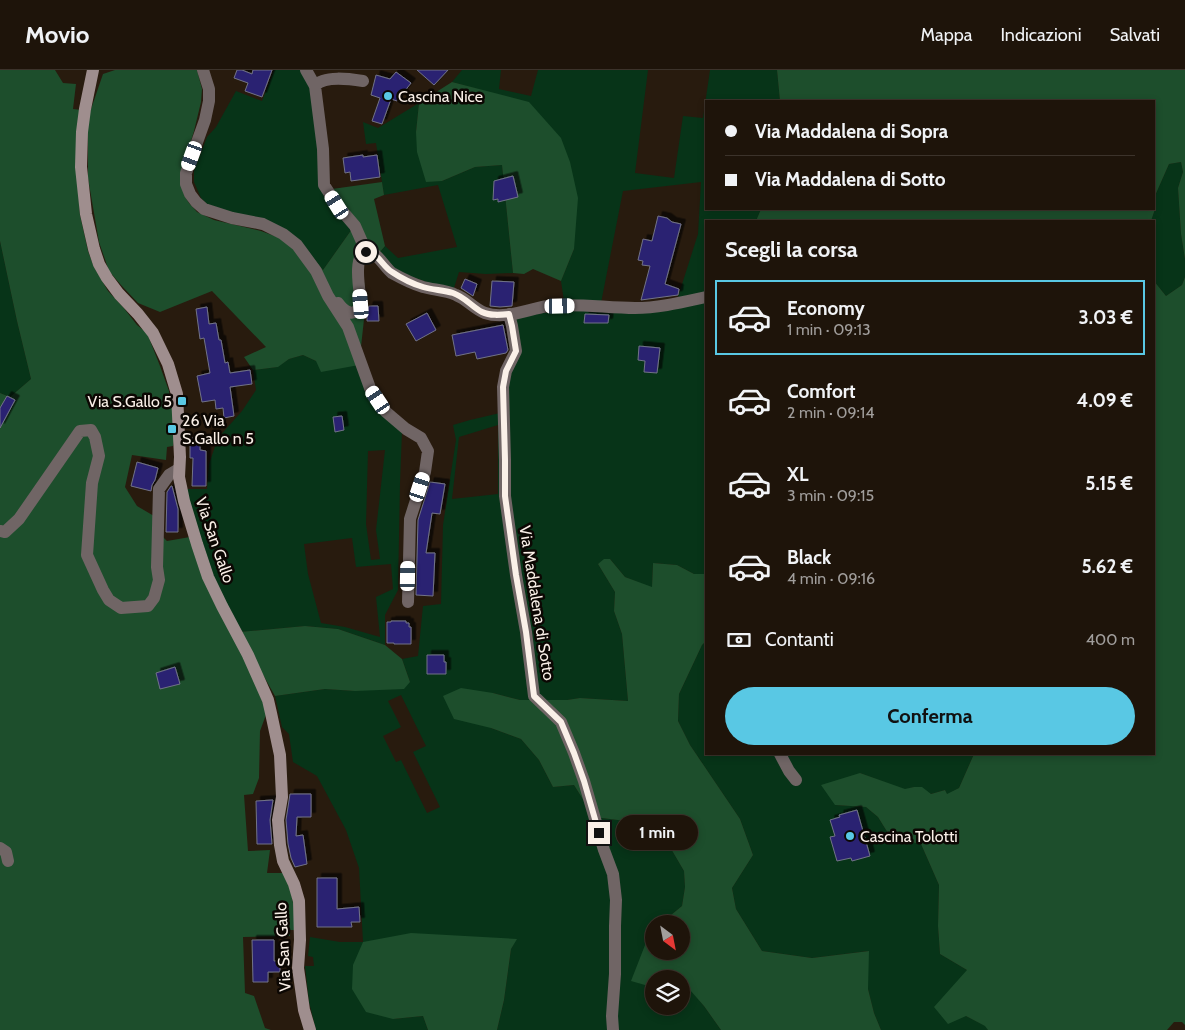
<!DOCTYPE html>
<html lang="it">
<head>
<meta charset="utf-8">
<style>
	body { margin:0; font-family:Cabin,sans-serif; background:#2b2118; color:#f1f3f6; height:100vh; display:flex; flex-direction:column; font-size:19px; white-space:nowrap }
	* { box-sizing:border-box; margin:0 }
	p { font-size:16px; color:#a19e9c }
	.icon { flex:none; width:28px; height:28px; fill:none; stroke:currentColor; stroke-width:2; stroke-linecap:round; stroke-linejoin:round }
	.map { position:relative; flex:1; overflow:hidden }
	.panel { position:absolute; left:705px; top:150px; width:450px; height:535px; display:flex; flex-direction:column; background:#1e140a; border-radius:0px; box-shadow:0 2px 8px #0003,0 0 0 1px #3c332b }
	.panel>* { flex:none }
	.guide { position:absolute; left:705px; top:30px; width:450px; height:110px; border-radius:0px; box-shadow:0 2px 8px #0003,0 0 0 1px #3c332b; display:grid; align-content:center; height:110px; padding:0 20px; background:#1e140a }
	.needle { width:32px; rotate:148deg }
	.buttons { position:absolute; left:645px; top:845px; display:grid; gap:10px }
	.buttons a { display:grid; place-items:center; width:45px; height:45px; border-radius:50%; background:#1e140a; box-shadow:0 2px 8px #0003,0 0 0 1px #3c332b; font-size:25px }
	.end { position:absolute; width:22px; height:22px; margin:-11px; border:6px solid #faf0e8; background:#111; box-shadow:0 0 0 2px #111 }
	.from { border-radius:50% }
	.bubble { position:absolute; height:35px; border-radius:18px; background:#1e140a; box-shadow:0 2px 8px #0003,0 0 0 1px #3c332b; font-size:16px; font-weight:800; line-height:35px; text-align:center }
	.car { position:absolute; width:15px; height:30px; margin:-15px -8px; border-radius:6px; box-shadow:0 0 4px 1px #0007; background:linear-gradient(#fff 24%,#345 0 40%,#fff 0 76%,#345 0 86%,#fff 0) }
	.guide b { display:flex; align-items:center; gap:18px; height:48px; font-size:19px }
	.guide b+b { border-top:1px solid #3c332b }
	.guide i { width:12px; height:12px; background:#f1f3f6 }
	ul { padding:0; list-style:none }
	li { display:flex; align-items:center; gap:15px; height:75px; margin:0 10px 8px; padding:0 10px; border:2px solid transparent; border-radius:0px }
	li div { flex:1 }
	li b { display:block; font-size:19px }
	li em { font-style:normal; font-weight:800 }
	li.selected { border-color:#59c8e4 }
	li>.icon { width:45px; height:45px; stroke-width:1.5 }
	h2 { padding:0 20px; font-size:22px; line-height:60px }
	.pay { display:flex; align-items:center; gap:12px; height:55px; padding:0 20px; font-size:19px }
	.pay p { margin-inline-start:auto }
	.action { display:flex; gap:10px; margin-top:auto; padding:10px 20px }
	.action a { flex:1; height:58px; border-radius:30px; background:#59c8e4; color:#111; font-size:20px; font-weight:800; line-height:58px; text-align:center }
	header { display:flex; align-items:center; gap:30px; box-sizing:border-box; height:70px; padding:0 25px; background:#1e140a; border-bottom:1px solid #3c332b }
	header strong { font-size:24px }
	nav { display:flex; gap:28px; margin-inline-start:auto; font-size:18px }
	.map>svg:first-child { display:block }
</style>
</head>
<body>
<header>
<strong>Movio</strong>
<nav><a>Mappa</a><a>Indicazioni</a><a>Salvati</a></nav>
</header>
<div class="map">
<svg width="1185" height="960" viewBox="0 0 1185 960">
	<defs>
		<filter id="shadow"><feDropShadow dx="4.5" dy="-4.5" stdDeviation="0" flood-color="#0009"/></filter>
	</defs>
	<rect width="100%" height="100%" fill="#281b0e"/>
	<!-- green -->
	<path fill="#073418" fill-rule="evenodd" d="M274 0H304L310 19 318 67 319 113 325 128 352 159 323 200 301 172 234 143 207 134 201 128 194 112V101L207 67 216 57 236 21 262 31Z
		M462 0H501L499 19 531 26 538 0H648L635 103 674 108 683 46 703 48 710 0H777L780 31H706V139H761L756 151H706V224L677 230 698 164 701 112 623 121 601 233 564 231 561 211 574 179 481 20 452 12Z
		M419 33 416 62 442 111 475 97 502 95 513 203 486 204 459 202 453 221 398 202 380 182 385 176 398 188 457 177 438 115 384 125 376 73 366 74 363 52 378 58Z
		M1181 92 1183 102 1178 118 1181 164 1185 189V207L1182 215 1166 226 1154 211V151H1151L1155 139 1154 128 1169 94Z
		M0 171 17 251 31 309 10 327 0 323Z
		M706 231V504H694L677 495 653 493 652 518 625 507 610 489 598 494 615 522 614 541 622 564 628 631 580 628 567 630 532 631 520 630 493 623 491 658 521 669 539 690 553 717 574 715 594 747 641 753 670 777 684 801 685 817 682 836 660 854H654V861L647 870 645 915H654V936H681V918L690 919 704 936 721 960H497L504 930 511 879 516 869 393 949 423 946 428 960H316L309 932 305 896H314L313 887 308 886 310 867 340 872H363L359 798 346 760 317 706 293 692 289 664 282 657 275 626 325 619 355 621 410 612 402 589 418 586 423 536 441 534 443 455 456 370 453 355 470 350 500 343 509 424 507 311 515 247 565 240ZM498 355V424L452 429 459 367ZM401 625 426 676 413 682 440 737 427 743 401 690 396 692 383 666 401 657 388 631Z
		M303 285 316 291 359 295 402 361 400 413 398 520 385 545V575L338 559 305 556 239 562 213 515 185 419H207L209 394 218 368 242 341 256 320 253 300 277 297 289 289ZM385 380 376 460 380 489 371 490 366 454 368 381ZM352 468 356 497 391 494 393 519 376 527 380 567 345 557 321 553 308 504 304 474Z
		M706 571V684H974L959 718 947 725 945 720 931 724 914 717 905 720 860 703 835 735 866 737 878 747 891 768 921 774 939 815 938 856 940 884 967 900 966 946 986 956 988 960H881L874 943 868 919V881L812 888 762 881 736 839 732 818 753 785 740 749 690 675 678 651 679 624 702 575Z"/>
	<!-- forest -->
	<path fill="#1d4e2c" d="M0 0H55L63 13 76 14 73 39 82 40 77 102 80 145 88 181 94 197 108 221 123 237 137 255 147 263 160 296 169 321 176 359 173 376 167 377 166 390 132 385 125 417 137 436 154 446 158 462 167 471 190 467 234 564 267 642 260 661 259 708 253 724 244 725 248 781 270 780 267 803H283C294 823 294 838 295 860H290V866L243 867 245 923 254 926 265 958 271 960H0V323L10 327 31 309 17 251 0 171Z
		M115 0H197L202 19 201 32 194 61 181 104 184 125 189 133 197 142 214 150 261 161 280 168 301 172 323 200 352 159 332 119 382 112 384 125 374 129 385 176 374 189 369 185 362 192 366 231 359 295 321 302 316 291 303 285 289 289 278 297 253 300 244 287 266 277 212 221 160 242 138 233 121 215 109 201 99 172 88 108V53L90 42 103 4Z
		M777 0H1185V189L1181 164 1178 118 1183 102 1181 92 1169 94 1154 128V31H780Z
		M452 12 529 32 561 68 570 92 578 128 574 179 561 211 533 199 524 204 513 203 502 95 475 97 442 111 426 112 417 82 416 62 419 33Z
		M1154 134 1155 139 1151 151H756L761 139H1154Z
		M1185 207V955L1182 952H1174L1167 960H988L985 956 966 946 948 954 934 937 967 900 940 884 938 856 939 815 921 774 891 768 878 747 866 737 835 735 821 715 860 703 905 719 914 717H922L931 724 945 720 947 724 959 718 974 684H1154V211L1166 226 1182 215Z
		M604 489H610L625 507 652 517 653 493 677 495 694 504H706V571L702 575 679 624 678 651 690 675 740 749 753 785 732 818 736 839 762 881 812 888 869 881 868 919 874 943 881 960H721L704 936 690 920 681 918V909H654V915H645L631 911 647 870 654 861V881H681V854H660L682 836 685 817 684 801 670 777 641 753 594 747 574 715 553 717 539 690 521 669 491 658 454 649 443 626 461 618 493 623 520 630H567L580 628 628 631 622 564 614 541 615 522 598 494Z
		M305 556 338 559 385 575 402 589 410 612 404 619 355 621 325 619 275 626 239 562Z
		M411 863 517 869 511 879 504 930 497 960H428L423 946 393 949 366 942 352 919 353 895 363 872Z"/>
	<!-- building -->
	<path fill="#2c2372" stroke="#717387" filter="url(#shadow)" d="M237 0H242L252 4 253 0H272L262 27 245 21 248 13 234 8Z
		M417 0H448L434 15Z
		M396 2 411 13 397 31 391 29 382 54 372 51 380 28 371 25 376 5 390 9Z
		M363 85V87L377 85 380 107 351 111 350 102 345 103 343 88Z
		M513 106 518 127 498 132V129L493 130 494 111Z
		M658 146 667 148 672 152 681 154 665 214 679 219 678 225 641 230 650 196 642 195 643 191 638 190 643 169 652 171Z
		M465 209 477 214 473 226 461 218Z
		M492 211 514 212 512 236 500 237 490 236Z
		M369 236H378L379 251H367V241Z
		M207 237 209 254 216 253 219 270H221L225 293 228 292 230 303 250 300 252 314 230 317 234 346 224 348 223 338 216 339 215 330 202 332 197 306 210 303 204 268 200 269 196 239Z
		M427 243 436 260 416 271 406 254Z
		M585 244 609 245 608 253H584Z
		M503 255 508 280 506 283 477 289 475 282 456 286 452 265Z
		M639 276 660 278 657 303 644 302 645 291 638 290Z
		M7 326 15 330 0 358V338Z
		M342 346 344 360 335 362 333 347Z
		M190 368H200V380L206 381V416H192L193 388H190Z
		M137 392 158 398 155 410 152 415 151 421 131 416Z
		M430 412 445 414 440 444 432 443 426 483H435L433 526 416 525 418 450Z
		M171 416H172L178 439V462H166L167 422Z
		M391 551H406V553H409V557H411V574H394V573H387V552H391Z
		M427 585H444V592H446V604H427Z
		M175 597 180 614 160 619 156 603Z
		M290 724H311V747H297L296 766 303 765 307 794 295 797 291 788 288 774 286 750Z
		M273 730 270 750 272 774H257L256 731Z
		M857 740 870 786 852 791 851 788 837 791 830 767 835 766 830 750 840 747 839 745Z
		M317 808H337V839L359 837 360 852H351L352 857H317Z
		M252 870H274V891H280V902H268V912H253Z"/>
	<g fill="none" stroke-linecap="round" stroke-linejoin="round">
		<!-- street -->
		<path stroke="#706565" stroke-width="12" d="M203 0 209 19V31L205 50 186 103V114L190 124 196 132 204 139 232 148 263 154 283 164 297 175 316 201 328 226 348 257 370 318 386 342 406 359 421 368 428 381 425 402 410 449 408 532
			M306 0 315 16
			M363 11C350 9 324 5 315 16L323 79 324 115 337 135 355 156 366 181
			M338 233C345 243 355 248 361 234 360 222 352 184 367 182 376 180 385 198 392 203 401 208 413 214 423 217 434 220 446 220 456 225 467 229 474 239 485 243 505 250 528 239 548 236 577 233 607 238 635 238 659 238 683 232 706 227
			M509 244 512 256 516 281 506 301 503 317 505 390V426L516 505 526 562 534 626 561 652 574 683 584 711 604 780 613 804 616 830 615 856V904L612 946 613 960
			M0 461 5 462 19 449 80 361 91 360 95 367 99 386 92 413 87 485 103 520 109 530 121 538 148 536 154 528 159 510 157 497 159 419 169 405 179 399
			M780 684 789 701 796 710
			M0 778 6 782 8 791"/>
		<!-- secondary -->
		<path stroke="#9f8e8e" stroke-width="12" d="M93 0 85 39 82 62 81 97 86 144 94 179 99 194 107 208 119 224 138 244 153 263 168 294 177 324 180 387 179 407 184 431 197 474 208 507 222 536 248 585 268 630 271 643 280 685 282 727 278 750 280 775 283 791 294 814 299 831 300 870 298 898 304 940 310 960"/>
	</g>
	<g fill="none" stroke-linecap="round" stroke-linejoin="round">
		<!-- route -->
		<path stroke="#faf0e8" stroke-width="6" d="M366 182C378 182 382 196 392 202 401 208 413 214 423 217 433 220 443 220 453 223 465 227 472 237 482 242 490 246 500 245 509 244L512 256 516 281 506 301 503 317 505 390V426L516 505 526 562 534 626 561 652 574 683 584 711 599 763"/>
	</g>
	<!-- markers -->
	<g fill="#59c8e4" stroke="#0c0703" stroke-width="2">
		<circle cx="388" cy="26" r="5"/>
		<rect x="177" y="326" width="10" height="10" rx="2.5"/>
		<rect x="167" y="354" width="10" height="10" rx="2.5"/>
		<circle cx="850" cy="766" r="5"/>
	</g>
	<g text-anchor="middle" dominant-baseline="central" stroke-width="5" stroke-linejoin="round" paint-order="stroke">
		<!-- poi labels -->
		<g font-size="16" fill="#faf0e8" stroke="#0c0703" text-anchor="start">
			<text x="398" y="26">Cascina Nice</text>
			<text x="172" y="331" text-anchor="end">Via S.Gallo 5</text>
			<text x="182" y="350">26 Via<tspan x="182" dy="18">S.Gallo n 5</tspan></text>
			<text x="860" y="766">Cascina Tolotti</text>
		</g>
		<!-- street labels -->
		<g font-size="16" fill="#faf0e8" stroke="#0c0703">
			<text transform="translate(215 470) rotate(71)">Via San Gallo</text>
			<text transform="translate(537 533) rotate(81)">Via Maddalena di Sotto</text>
			<text transform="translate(283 877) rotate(-93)">Via San Gallo</text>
		</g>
	</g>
</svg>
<div class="buttons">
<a><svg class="needle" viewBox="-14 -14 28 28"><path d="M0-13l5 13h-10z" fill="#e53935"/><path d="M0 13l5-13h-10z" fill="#a19e9c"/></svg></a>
<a><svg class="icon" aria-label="layers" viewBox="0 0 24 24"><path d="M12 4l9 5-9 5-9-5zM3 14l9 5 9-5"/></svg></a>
</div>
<i class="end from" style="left:366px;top:182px"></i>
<i class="end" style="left:599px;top:763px"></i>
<div class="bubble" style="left:616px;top:745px;width:82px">1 min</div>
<i class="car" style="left:192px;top:86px;rotate:200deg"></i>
<i class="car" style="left:337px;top:135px;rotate:328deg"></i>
<i class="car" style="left:361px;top:234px;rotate:355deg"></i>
<i class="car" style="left:560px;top:236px;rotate:89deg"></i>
<i class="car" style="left:378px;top:330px;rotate:326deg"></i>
<i class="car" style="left:420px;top:417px;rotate:18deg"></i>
<i class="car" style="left:408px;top:506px;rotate:1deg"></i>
<div class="guide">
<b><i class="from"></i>Via Maddalena di Sopra</b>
<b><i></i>Via Maddalena di Sotto</b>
</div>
<section class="panel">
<h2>Scegli la corsa</h2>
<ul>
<li class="selected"><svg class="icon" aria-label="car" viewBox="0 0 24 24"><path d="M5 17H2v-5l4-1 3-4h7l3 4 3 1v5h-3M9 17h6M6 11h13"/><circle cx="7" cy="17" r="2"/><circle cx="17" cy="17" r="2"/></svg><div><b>Economy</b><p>1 min · 09:13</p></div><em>3.03 €</em></li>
<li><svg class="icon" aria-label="car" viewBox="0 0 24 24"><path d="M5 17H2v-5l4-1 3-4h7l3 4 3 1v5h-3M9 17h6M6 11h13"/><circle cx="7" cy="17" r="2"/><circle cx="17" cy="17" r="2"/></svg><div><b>Comfort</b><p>2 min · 09:14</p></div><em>4.09 €</em></li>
<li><svg class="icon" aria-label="car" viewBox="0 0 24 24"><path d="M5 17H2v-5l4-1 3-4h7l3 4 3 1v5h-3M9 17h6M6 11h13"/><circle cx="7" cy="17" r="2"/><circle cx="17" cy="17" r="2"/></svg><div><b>XL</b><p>3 min · 09:15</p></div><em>5.15 €</em></li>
<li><svg class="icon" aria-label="car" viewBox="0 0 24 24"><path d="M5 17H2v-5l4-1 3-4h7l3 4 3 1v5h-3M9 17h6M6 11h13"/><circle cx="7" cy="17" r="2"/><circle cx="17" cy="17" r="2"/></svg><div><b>Black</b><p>4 min · 09:16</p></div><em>5.62 €</em></li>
</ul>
<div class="pay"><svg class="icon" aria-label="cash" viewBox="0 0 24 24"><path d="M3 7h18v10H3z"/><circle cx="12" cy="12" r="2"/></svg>Contanti<p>400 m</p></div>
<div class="action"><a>Conferma</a></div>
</section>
</div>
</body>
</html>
